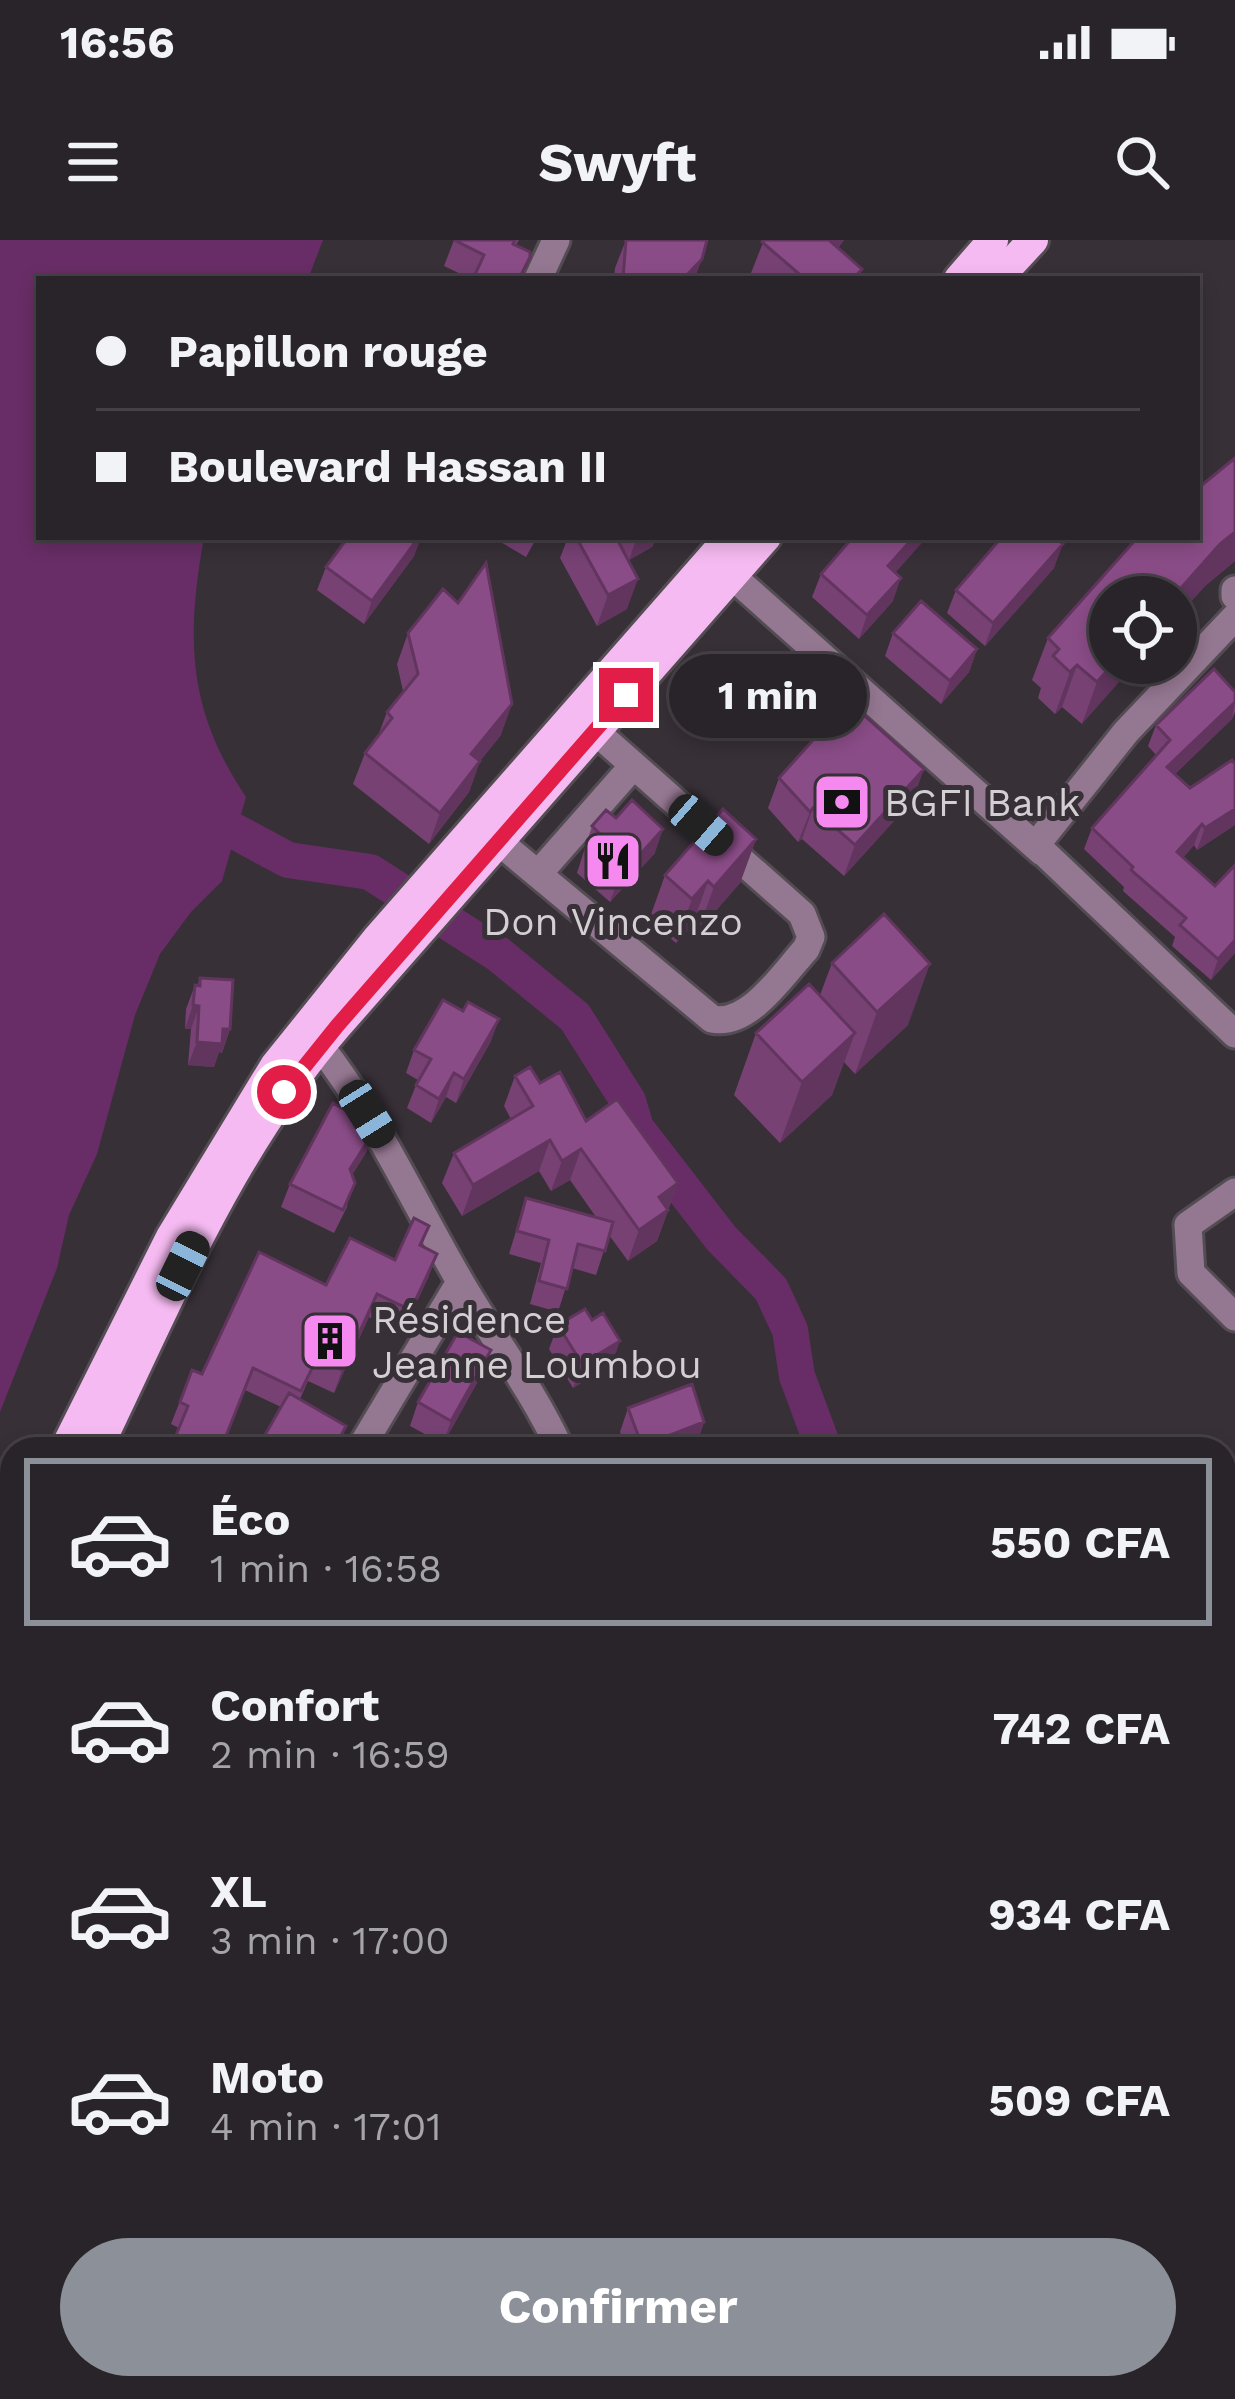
<!DOCTYPE html>
<html lang="fr">
<head>
<meta charset="utf-8">
<style>
	body { margin:0; font-family:"Work Sans",sans-serif; background:#353035; color:#f1f3f6; height:100vh; display:flex; flex-direction:column; font-size:45px; white-space:nowrap }
	* { box-sizing:border-box; margin:0 }
	p { font-size:39px; color:#a5a4a8 }
	.icon { flex:none; width:66px; height:66px; fill:none; stroke:currentColor; stroke-width:2; stroke-linecap:round; stroke-linejoin:round }
	.map { position:relative; flex:1; overflow:hidden }
	.panel { position:absolute; left:0px; top:1197px; width:1236px; height:963px; display:flex; flex-direction:column; background:#292429; border-radius:36px 36px 0 0; box-shadow:0 6px 18px #0003,0 0 0 3px #454146 }
	.panel>* { flex:none }
	.banner { position:absolute; left:36px; top:36px; width:1164px; height:264px; border-radius:0px; box-shadow:0 6px 18px #0003,0 0 0 3px #454146; display:grid; align-content:center; height:264px; padding:0 60px; background:#292429 }
	.fabs { position:absolute; left:1089px; top:336px; display:grid; gap:24px }
	.fabs a { display:grid; place-items:center; width:108px; height:108px; border-radius:50%; background:#292429; box-shadow:0 6px 18px #0003,0 0 0 3px #454146; font-size:60px }
	.end { position:absolute; width:54px; height:54px; margin:-27px; border:15px solid #e11d48; background:#fff; box-shadow:0 0 0 6px #fff }
	.from { border-radius:50% }
	.bubble { position:absolute; height:84px; border-radius:42px; background:#292429; box-shadow:0 6px 18px #0003,0 0 0 3px #454146; font-size:39px; font-weight:700; line-height:84px; text-align:center }
	.car { position:absolute; width:36px; height:72px; margin:-36px -18px; border-radius:15px; box-shadow:0 0 9px 3px #0007; background:linear-gradient(#222 24%,#8ab4d8 0 40%,#222 0 76%,#8ab4d8 0 86%,#222 0) }
	.banner b { display:flex; align-items:center; gap:42px; height:114px; font-size:45px }
	.banner b+b { border-top:3px solid #454146 }
	.banner i { width:30px; height:30px; background:#f1f3f6 }
	ul { padding:21px 0 0; list-style:none }
	li { display:flex; align-items:center; gap:36px; height:168px; margin:0 24px 18px; padding:0 36px; border:6px solid transparent; border-radius:0px }
	li div { flex:1 }
	li b { display:block; font-size:45px }
	li em { font-style:normal; font-weight:700 }
	li.current { border-color:#8c9099 }
	li>.icon { width:108px; height:108px; stroke-width:1.5 }
	.action { display:flex; gap:24px; margin-top:auto; padding:24px 60px }
	.action a { flex:1; height:138px; border-radius:72px; background:#8c9099; color:#fff; font-size:48px; font-weight:700; line-height:138px; text-align:center }
	.status { display:flex; justify-content:space-between; align-items:center; height:84px; padding:0 60px; background:#292429; direction:ltr }
	.status svg { height:33px; fill:currentColor }
	header { display:flex; justify-content:space-between; align-items:center; height:156px; padding:0 60px; background:#292429; font-size:54px; font-weight:700 }
	.map>svg:first-child { display:block }
</style>
</head>
<body>
<div class="status"><b>16:56</b><svg viewBox="0 0 49 12"><path d="M0 12V9h3v3zM5 12V6h3v6zM10 12V3h3v9zM15 12V0h3v12zM26 1h20v11H26zM47 4h2v5h-2z"/></svg></div>
<header><svg class="icon" aria-label="menu" viewBox="0 0 24 24"><path d="M4 6h16M4 12h16M4 18h16"/></svg>Swyft<svg class="icon" aria-label="search" viewBox="0 0 24 24"><circle cx="10" cy="10" r="6"/><path d="M15 15l6 6"/></svg></header>
<div class="map">
<svg width="1235" height="2159" viewBox="0 0 1235 2159">
	<rect width="100%" height="100%" fill="#373037"/>
	<!-- water -->
	<path fill="#682d66" d="M0 0H323L308 39H39V297H204C186 398 187 469 246 557L222 641 191 672 160 714 135 775 97 914 69 975 57 1028 0 1172Z
		M1235 1734V1906L1224 1889V1765Z"/>
	<g fill="none" stroke-linecap="round" stroke-linejoin="round">
		<!-- river -->
		<path stroke="#682d66" stroke-width="36" d="M236 592 288 620 370 632 498 714 575 777 628 861 636 888 721 998 771 1049 790 1090 797 1136 824 1209
			M1224 1976 1235 1987"/>
		<defs>
			<path id="minor" d="M538 39 556 0
				M731 335 1042 612
				M1235 350V356
				M1235 377 1126 492 1036 605 1235 794
				M498 601 712 779C749 787 783 734 806 709L811 697 802 674 595 491
				M538 634 633 526
				M320 806C377 879 414 963 461 1043 493 1098 533 1150 560 1209
				M1235 952 1188 985 1191 1033 1235 1077
				M360 1209 460 1042
				M1224 1708 1235 1686
				M9 2159 14 2148
				M307 2159 312 2148"/>
			<path id="major" d="M959 39 993 0
				M997 39 1033 0
				M65 1209 171 997 275 826 377 699 730 297
				M97 1209C168 1062 229 911 337 786L766 297
				M0 1345 12 1320
				M0 1430 12 1402"/>
		</defs>
		<!-- minor casing -->
		<use href="#minor" stroke="#534d53" stroke-width="33"/>
		<!-- major casing -->
		<use href="#major" stroke="#534d53" stroke-width="36"/>
		<!-- minor -->
		<use href="#minor" stroke="#947791" stroke-width="27"/>
		<!-- major -->
		<use href="#major" stroke="#f5baf1" stroke-width="30"/>
	</g>
	<!-- wall -->
	<path fill="#774174" d="M454 0H519L516 5 530 17 522 39H471L444 26Z
		M626 0 702 19 694 39H614L615 28Z
		M764 0H844L838 8 862 29 858 39H758L751 33Z
		M1235 218V321L1205 346 1176 378V357L1110 423 1082 484 1062 467 1055 474 1038 458 1041 448 1032 440 1048 398Z
		M348 297H421L414 316 364 384 317 350 326 327Z
		M492 297H537L526 317Z
		M568 297H657L652 307 629 320 627 369 597 386 560 318Z
		M853 297H927L895 332 893 361 859 399 812 357 821 334Z
		M1054 328 985 406 947 373 956 350Z
		M408 393 501 495 480 521 469 552 429 604 353 544 365 513 378 496 387 472 403 451 397 424Z
		M893 393 977 409 969 432 941 464 885 416Z
		M1235 452V472L1232 479 1175 534 1190 548 1235 524V585L1197 610 1194 605 1183 618 1215 646 1235 625V713L1211 740 1172 706 1175 697 1123 651 1124 647 1084 609 1092 588 1156 515 1148 506 1156 485Z
		M779 538 913 560 844 636 802 599 798 602 768 568Z
		M592 586 655 613 610 662 577 633Z
		M756 599 740 643 698 691 692 686 676 703 649 680 665 635Z
		M832 723 908 785 855 834 844 822 832 855 780 903 734 855 756 793 820 755Z
		M200 738 230 789 222 813 219 812 214 827 188 825 191 789H185L186 769 195 745 197 746Z
		M463 771 499 779 490 803 456 863 446 857 431 883 407 868 418 840 406 833 414 810Z
		M515 836 540 843 586 881 678 943 657 1001 628 1021 609 995 596 1035 572 1028 558 1072 530 1064 541 1023 509 1014 526 958 596 977 570 940 551 951 539 931 462 976 442 943 454 913 511 879 504 866Z
		M367 911 352 935 347 967 334 993 281 967 290 944Z
		M429 986 422 1006 429 1036 402 1093 369 1077 334 1153 308 1141 300 1159 281 1167 245 1150 172 1205 179 1188 171 1184 192 1130 202 1134 326 1045 395 1020Z
		M558 1085 612 1124 573 1148 549 1109Z
		M491 1110 482 1134 443 1204 410 1186 418 1162Z
		M628 1168 704 1182 696 1206 687 1209H626L620 1192Z
		M0 1684 12 1690V1765L0 1760Z
		M12 1893V1971L7 1972 6 1969 0 1971V1896Z
		M366 2148H478L472 2159H361Z"/>
	<!-- shaded-wall -->
	<path fill="#61355e" d="M829 0H844L818 31Z
		M702 19 694 39H683Z
		M1235 292V321L1205 346 1176 378V357H1173L1220 304Z
		M419 297H421L414 316 364 384 372 361Z
		M637 297H657L652 307 629 320Z
		M914 297H927L880 350 888 326Z
		M1063 304 1054 328 985 406 993 383Z
		M901 338 893 361 859 399 867 375Z
		M638 339 627 369 597 386 608 355Z
		M977 409 969 432 941 464 950 441Z
		M1114 423H1136L1082 484 1097 442Z
		M1077 425 1062 467 1055 474 1070 432Z
		M1235 462 1232 479 1159 549 1167 527Z
		M512 464 501 495 460 545 471 514Z
		M480 521 469 552 429 604 440 573Z
		M924 529 913 560 844 636 855 605Z
		M813 568 802 599 798 602 810 572Z
		M1235 569V585L1197 610 1205 588Z
		M1202 584 1194 605 1169 634 1177 612Z
		M663 589 655 613 610 662 618 639Z
		M756 599 740 643 698 691 714 647Z
		M708 641 692 686 676 703 692 659Z
		M1235 700V713L1211 740 1218 719Z
		M930 724 908 785 855 834 877 772Z
		M193 765 199 766 191 789H185Z
		M499 779 490 803 456 863 464 839Z
		M223 789H230L222 813 219 812 214 827 188 825 197 802Z
		M855 793 832 855 780 903 802 842Z
		M454 833 446 857 431 883 439 859Z
		M376 888 367 911 341 952 350 929Z
		M550 900 539 931 462 976 473 945Z
		M581 909 570 940 551 951 562 921Z
		M678 943 657 1001 628 1021 639 990 659 957Z
		M437 1014 429 1036 402 1093 411 1070Z
		M377 1054 369 1077 334 1153 342 1130Z
		M620 1101 612 1124 573 1148 582 1124Z
		M491 1110 482 1134 443 1204 451 1181Z
		M704 1182 696 1206 687 1209H641L642 1206Z
		M12 1947 6 1969 0 1971 8 1948Z"/>
	<!-- building -->
	<path fill="#8a4c87" stroke="#61355e" stroke-width="3" d="M454 0H515L513 4 530 12V17L519 39H473L484 15Z
		M626 0H707L702 19 683 39H623Z
		M764 0H829L862 29 853 39H805L762 2Z
		M1235 218V292L1220 304 1173 357H1110V423H1114L1097 442 1077 425 1070 432 1053 416 1059 409 1048 398 1138 297H1197V249Z
		M348 297H419L372 361 326 327Z
		M576 297H616L638 339 608 355Z
		M853 297H914L888 326 901 338 867 375 821 334Z
		M1002 297H1055L1063 304 993 383 956 350Z
		M486 323 512 464 471 514 480 521 440 573 365 513 392 478 387 472 418 434 408 393 443 349 458 363Z
		M921 361 977 409 950 441 893 393Z
		M1214 429 1235 452V462L1167 527 1190 548 1232 520 1235 524V569L1205 588 1202 584 1177 612 1215 646 1235 625V700L1218 719 1180 685 1186 678 1131 630 1133 627 1092 588 1170 500 1156 485Z
		M848 461 924 529 855 605 813 568 810 572 779 538Z
		M632 560 663 589 618 639 586 609 600 594 592 586 606 570 616 578Z
		M723 569 756 599 714 647 708 641 692 659 665 635Z
		M884 674 930 724 877 772 832 723Z
		M200 738 233 740 230 789H223L222 804 197 802 199 766 193 765 195 745 200 746Z
		M809 744 855 793 802 842 756 793Z
		M443 760 463 771 468 762 499 779 464 839 454 833 439 859 416 845 431 819 414 810Z
		M530 827 540 843 560 832 586 881 617 859 678 943 659 957 668 970 639 990 581 909 562 921 550 900 473 945 454 913 533 866 515 836Z
		M333 863 376 888 350 929 355 943 343 970 290 944Z
		M526 958 613 982 605 1011 578 1004 567 1049 539 1041 549 1000 517 991Z
		M414 978 429 986 420 1005 437 1014 411 1070 377 1054 342 1130 317 1118 301 1151 253 1128 222 1206 226 1209H158L162 1200 172 1205 188 1166 180 1162 192 1130 202 1134 259 1012 326 1045 350 998 395 1020Z
		M585 1069 592 1080 603 1073 620 1101 582 1124 558 1085Z
		M458 1092 491 1110 451 1181 418 1162Z
		M692 1144 704 1182 642 1206 628 1168Z
		M289 1153 346 1186 334 1209H257Z
		M521 1200 533 1209H515Z
		M0 1684 12 1690V1742L0 1736Z
		M12 1893V1947L8 1948 6 1939 0 1941V1896Z
		M48 2148H118L133 2159H55L45 2155Z
		M366 2148H475L470 2159H452L444 2155 442 2159H438L417 2150 413 2159H367L362 2157Z
		M530 2148H594L590 2159H525Z"/>
	<g fill="none" stroke-linecap="round" stroke-linejoin="round">
		<!-- route -->
		<path stroke="#e11d48" stroke-width="15" d="M284 852 337 786 626 455"/>
	</g>
	<!-- icons -->
	<defs>
		<symbol id="bank-square" viewBox="-11 -11 22 22"><rect x="-9" y="-9" width="18" height="18" rx="4" fill="#f589ef" stroke="#373037"/><path d="M-6-4H6V4H-6ZM0-2.3a2.3 2.3 0 1 0 0 4.6a2.3 2.3 0 1 0 0-4.6Z" fill="#111"/></symbol>
		<symbol id="restaurant-square" viewBox="-11 -11 22 22"><rect x="-9" y="-9" width="18" height="18" rx="4" fill="#f589ef" stroke="#373037"/><path d="M-5-6h1v4h1v-4h1v4h1v-4h1v5L-1.5 .5V6h-2V.5L-5-1ZM5-6V6H3V1.5H1.5Q1.5-4 5-6Z" fill="#111"/></symbol>
		<symbol id="building-square" viewBox="-11 -11 22 22"><rect x="-9" y="-9" width="18" height="18" rx="4" fill="#f589ef" stroke="#373037"/><path d="M-4-6H4V6H1V3H-1V6H-4ZM-2.5-4.3h1.7v1.8h-1.7ZM.8-4.3h1.7v1.8H.8ZM-2.5-1h1.7V.8h-1.7ZM.8-1h1.7V.8H.8Z" fill="#111"/></symbol>
	</defs>
	<g fill-rule="evenodd">
		<use href="#bank-square" x="809" y="529" width="66" height="66"/>
		<use href="#restaurant-square" x="580" y="588" width="66" height="66"/>
		<use href="#building-square" x="297" y="1068" width="66" height="66"/>
	</g>
	<g text-anchor="middle" dominant-baseline="central" stroke-width="10" stroke-linejoin="round" paint-order="stroke">
		<!-- poi labels -->
		<g font-size="39" fill="#d4cfd3" stroke="#373037" text-anchor="start">
			<text x="884" y="562">BGFI Bank</text>
			<text x="613" y="681" text-anchor="middle">Don Vincenzo</text>
			<text x="372" y="1079">Résidence<tspan x="372" dy="45">Jeanne Loumbou</tspan></text>
		</g>
	</g>
</svg>
<div class="fabs">
<a><svg class="icon" aria-label="locate" viewBox="0 0 24 24"><circle cx="12" cy="12" r="6"/><path d="M12 2v4M12 18v4M2 12h4M18 12h4"/></svg></a>
</div>
<i class="end from" style="left:284px;top:852px"></i>
<i class="end" style="left:626px;top:455px"></i>
<div class="bubble" style="left:669px;top:414px;width:198px">1 min</div>
<i class="car" style="left:701px;top:585px;rotate:131deg"></i>
<i class="car" style="left:367px;top:874px;rotate:148deg"></i>
<i class="car" style="left:183px;top:1026px;rotate:26deg"></i>
<div class="banner">
<b><i class="from"></i>Papillon rouge</b>
<b><i></i>Boulevard Hassan II</b>
</div>
<section class="panel">
<ul>
<li class="current"><svg class="icon" aria-label="car" viewBox="0 0 24 24"><path d="M5 17H2v-5l4-1 3-4h7l3 4 3 1v5h-3M9 17h6M6 11h13"/><circle cx="7" cy="17" r="2"/><circle cx="17" cy="17" r="2"/></svg><div><b>Éco</b><p>1 min · 16:58</p></div><em>550 CFA</em></li>
<li><svg class="icon" aria-label="car" viewBox="0 0 24 24"><path d="M5 17H2v-5l4-1 3-4h7l3 4 3 1v5h-3M9 17h6M6 11h13"/><circle cx="7" cy="17" r="2"/><circle cx="17" cy="17" r="2"/></svg><div><b>Confort</b><p>2 min · 16:59</p></div><em>742 CFA</em></li>
<li><svg class="icon" aria-label="car" viewBox="0 0 24 24"><path d="M5 17H2v-5l4-1 3-4h7l3 4 3 1v5h-3M9 17h6M6 11h13"/><circle cx="7" cy="17" r="2"/><circle cx="17" cy="17" r="2"/></svg><div><b>XL</b><p>3 min · 17:00</p></div><em>934 CFA</em></li>
<li><svg class="icon" aria-label="car" viewBox="0 0 24 24"><path d="M5 17H2v-5l4-1 3-4h7l3 4 3 1v5h-3M9 17h6M6 11h13"/><circle cx="7" cy="17" r="2"/><circle cx="17" cy="17" r="2"/></svg><div><b>Moto</b><p>4 min · 17:01</p></div><em>509 CFA</em></li>
</ul>
<div class="action"><a>Confirmer</a></div>
</section>
</div>
</body>
</html>
